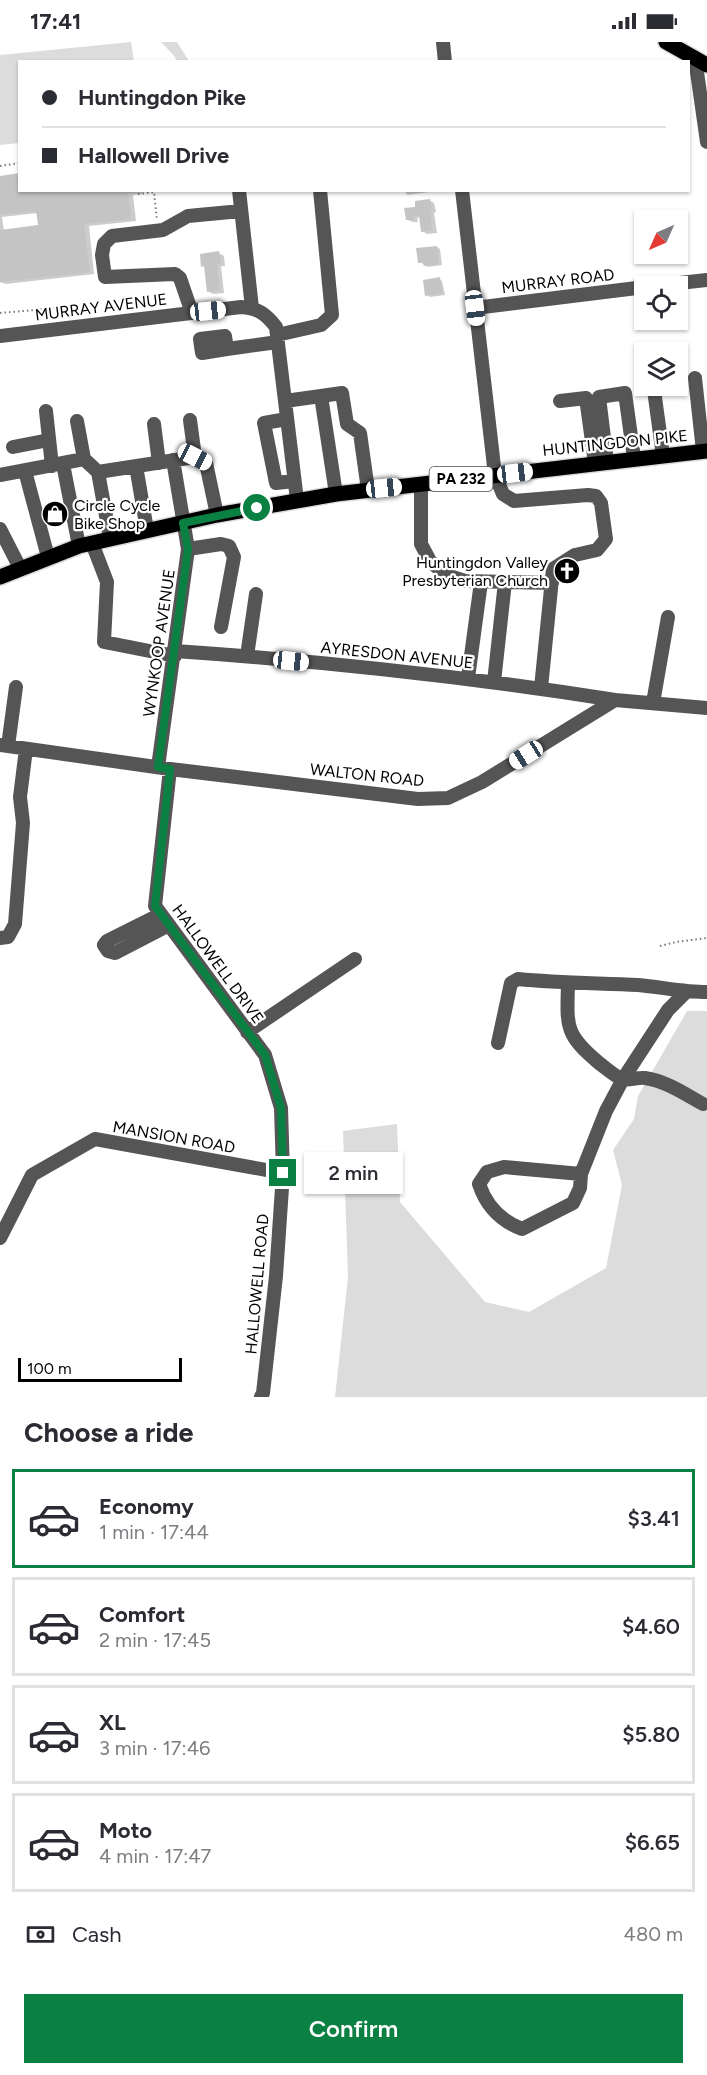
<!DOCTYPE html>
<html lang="en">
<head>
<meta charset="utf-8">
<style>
	body { margin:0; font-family:Figtree,sans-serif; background:#f2f2f3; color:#2b2b33; height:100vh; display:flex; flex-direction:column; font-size:22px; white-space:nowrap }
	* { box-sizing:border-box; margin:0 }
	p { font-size:20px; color:#7c7c81 }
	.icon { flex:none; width:33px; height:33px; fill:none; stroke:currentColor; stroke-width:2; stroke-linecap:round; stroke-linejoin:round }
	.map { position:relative; height:1355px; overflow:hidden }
	.side { display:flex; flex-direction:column; background:#fff; flex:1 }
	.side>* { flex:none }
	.hud { position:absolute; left:18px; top:18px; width:672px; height:132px; border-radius:0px; box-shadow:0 2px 4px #0004; display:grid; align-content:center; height:132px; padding:0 24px; background:#fff }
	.needle { width:39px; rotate:225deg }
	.fabs { position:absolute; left:634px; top:168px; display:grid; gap:12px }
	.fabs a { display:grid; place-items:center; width:54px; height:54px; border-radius:0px; background:#fff; box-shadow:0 2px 4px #0004; font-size:30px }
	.scale { position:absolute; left:18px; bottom:15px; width:164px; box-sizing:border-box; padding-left:6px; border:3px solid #000; border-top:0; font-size:16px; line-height:21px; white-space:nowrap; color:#000; -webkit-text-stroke:4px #fff; paint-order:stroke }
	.end { position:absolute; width:27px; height:27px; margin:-14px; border:8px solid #0b8043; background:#fff; box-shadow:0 0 0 3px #fff }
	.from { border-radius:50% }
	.bubble { position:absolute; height:42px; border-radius:0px; background:#fff; box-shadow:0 2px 4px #0004; font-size:20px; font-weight:600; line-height:42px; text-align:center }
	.car { position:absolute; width:18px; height:36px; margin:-18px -9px; border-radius:8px; box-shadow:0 0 4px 2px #0007; background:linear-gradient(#fff 24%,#345 0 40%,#fff 0 76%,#345 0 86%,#fff 0) }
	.hud b { display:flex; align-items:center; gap:21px; height:57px; font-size:22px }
	.hud b+b { border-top:2px solid #e1e1e2 }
	.hud i { width:15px; height:15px; background:#2b2b33 }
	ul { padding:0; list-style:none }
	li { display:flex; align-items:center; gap:18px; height:99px; margin:0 12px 9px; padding:0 12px; border:3px solid #e1e1e2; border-radius:0px }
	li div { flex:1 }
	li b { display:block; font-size:22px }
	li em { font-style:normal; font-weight:600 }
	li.current { border-color:#0b8043 }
	li>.icon { width:54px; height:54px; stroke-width:1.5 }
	h2 { padding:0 24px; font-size:27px; line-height:72px }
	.pay { display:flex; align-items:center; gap:15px; height:66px; padding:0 24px; font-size:22px }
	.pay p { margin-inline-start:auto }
	.button { display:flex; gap:12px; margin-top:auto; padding:12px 24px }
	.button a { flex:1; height:69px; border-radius:0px; background:#0b8043; color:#fff; font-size:24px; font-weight:600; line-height:69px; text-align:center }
	.status { display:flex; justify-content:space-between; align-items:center; height:42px; padding:0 30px; background:#fff; direction:ltr }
	.status svg { height:16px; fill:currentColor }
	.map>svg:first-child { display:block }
</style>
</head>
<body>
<div class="status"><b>17:41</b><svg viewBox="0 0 49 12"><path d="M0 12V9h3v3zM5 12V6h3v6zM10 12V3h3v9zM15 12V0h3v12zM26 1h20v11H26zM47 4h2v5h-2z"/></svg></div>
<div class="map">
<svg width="707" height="1355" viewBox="0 0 707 1355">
	<rect width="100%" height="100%" fill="#fff"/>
	<!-- green -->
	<path fill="#dcdcdc" d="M131 0 134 19 20 20 19 101 0 103V13Z
		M161 0H177L189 19H177L175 15Z
		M687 969H707V1355H335L348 1235 343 1089 397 1082 400 1160 485 1260 529 1270 606 1226 622 1143 613 1108 634 1077 638 1054Z"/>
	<!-- shadow -->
	<path fill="#0003" fill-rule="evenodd" d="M0 135 20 148H142V152L133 153 136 179 89 184 94 232 6 242 0 240ZM38 171 39 185 4 189 2 175Z
		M404 148H428L429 150 407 153Z
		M429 158 434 161 436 170 434 171 437 191 427 192 422 189 420 175 417 176 418 180H413L408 178 417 166Z
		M437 205 440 207 442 223 428 225 420 220Z
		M219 211 224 214 225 224H221L224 251 213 252 208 249 206 226 203 224Z
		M439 237 442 239 445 253 430 255 427 253Z"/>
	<!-- building -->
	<path fill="#c4c4c4" d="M20 131V148L140 150 128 151 131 177 84 182 90 230 0 240V188L38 183 36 169 0 173V134Z
		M430 157 432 168H430L432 188 421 190 419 173 413 174 414 178H406L404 166 415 165V159Z
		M437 204 439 222 424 224 423 221H418L416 206Z
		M219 209 221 222H217L220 248 207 250 204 224 201 225 200 212Z
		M440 235 442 251 425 254 423 238Z"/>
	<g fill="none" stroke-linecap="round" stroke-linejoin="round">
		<defs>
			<path id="major" d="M666 0 707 23
				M0 535 79 504 217 473 336 452 707 409"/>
		</defs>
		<!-- major casing -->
		<use href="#major" stroke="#dbdbdb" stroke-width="18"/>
		<!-- path -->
		<path stroke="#777" stroke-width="2" stroke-dasharray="1.5 3" stroke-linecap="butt" d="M0 124 20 121
			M138 152 154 150 157 178
			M0 271 58 266V274
			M660 904 676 900 707 896"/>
		<!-- minor -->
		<path stroke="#555" stroke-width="14" d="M443 0 445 20
			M695 16 707 100
			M239 148 252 266
			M462 148 495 433 503 452 514 459 588 453 596 454 601 461 606 497 597 508 575 513 553 527 541 646
			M652 244 707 238
			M475 266 645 245
			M192 271 180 236 175 232 105 235 102 213 104 202 112 194 163 188 188 174 241 169
			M277 293 321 283 332 273 320 148
			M0 294 241 265C258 266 266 272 276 285L297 458
			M227 307 202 311 200 297 225 294 227 307 278 300
			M695 336 703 409
			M654 348 663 414
			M321 354 342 351 347 382 360 391 368 448
			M285 359 321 354 336 452
			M560 359 586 356 595 421
			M46 369 52 424
			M287 377 264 381 276 441 294 439
			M190 378 195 415
			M77 379 84 417 98 430 110 496
			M154 382 159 421
			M13 405 49 398
			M607 420 599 355 625 351 634 416
			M63 422 79 504
			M136 424 147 488
			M25 429 48 515
			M98 430 195 415 206 421 217 473
			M0 433 84 417
			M421 442V502L430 519 446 533 465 539 552 541
			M0 487 20 526
			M92 501 107 540 104 600 175 614
			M188 507 221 502 229 504 234 515 221 585
			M175 609C322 619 469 635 615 658
			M247 614 256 552
			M468 636 481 540
			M494 640 505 540
			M653 661 668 575
			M0 703 170 727 418 757 448 756 482 740 615 658 707 666
			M8 704 16 645
			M158 725 188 507 173 418
			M170 727 155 864 265 1013 281 1066 283 1131 276 1234 263 1351 261 1355
			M161 872 107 899 104 903 108 909 115 911 169 883
			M0 896 8 895 15 882 23 781 20 755 26 707
			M568 941C567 984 564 992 599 1021 606 1026 614 1034 622 1037 629 1039 638 1035 645 1036 666 1039 685 1052 703 1062
			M247 990 355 917
			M498 1001 511 941 518 937C558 941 598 941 638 943 661 945 684 950 707 950
			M581 1132 504 1125 487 1130 479 1142C486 1163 501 1179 522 1187L573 1161 580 1146 581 1132 606 1069 623 1037 668 968 686 950
			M0 1196 32 1133 95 1097 283 1131"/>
		<!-- major -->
		<use href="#major" stroke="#000" stroke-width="15"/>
	</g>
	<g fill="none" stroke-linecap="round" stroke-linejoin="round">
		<!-- route -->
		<path stroke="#0b8043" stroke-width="8" d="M257 466 183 481 188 507 158 725 170 727 155 864 265 1013 281 1066 283 1131"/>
	</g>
	<!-- icons -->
	<defs>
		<symbol id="shop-disc" viewBox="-11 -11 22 22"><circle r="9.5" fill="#000" stroke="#fff"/><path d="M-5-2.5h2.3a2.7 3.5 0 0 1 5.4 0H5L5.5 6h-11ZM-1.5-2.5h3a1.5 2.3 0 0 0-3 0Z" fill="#fff"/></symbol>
		<symbol id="church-disc" viewBox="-11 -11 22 22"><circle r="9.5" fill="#000" stroke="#fff"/><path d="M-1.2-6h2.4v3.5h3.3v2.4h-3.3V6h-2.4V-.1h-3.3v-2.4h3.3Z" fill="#fff"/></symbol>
	</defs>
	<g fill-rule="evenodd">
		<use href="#shop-disc" x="40" y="457" width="30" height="30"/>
		<use href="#church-disc" x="552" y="514" width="30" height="30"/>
	</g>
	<g text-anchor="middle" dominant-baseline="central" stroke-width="4.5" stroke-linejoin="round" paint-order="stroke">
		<!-- shield labels -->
		<rect fill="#fff" stroke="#4c4c4c" stroke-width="1.5" x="429.5" y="425" width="63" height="24" rx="4.5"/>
		<g font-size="15" font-weight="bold" fill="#000">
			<text x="461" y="437">PA 232</text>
		</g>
		<!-- street labels -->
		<g font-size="16" fill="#000" stroke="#fff">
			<text transform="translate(558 239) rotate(-7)">MURRAY ROAD</text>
			<text transform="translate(101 265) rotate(-7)">MURRAY AVENUE</text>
			<text transform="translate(615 401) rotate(-6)">HUNTINGDON PIKE</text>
			<text transform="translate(159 601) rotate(-82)">WYNKOOP AVENUE</text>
			<text transform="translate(397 613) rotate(6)">AYRESDON AVENUE</text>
			<text transform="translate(367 733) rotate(6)">WALTON ROAD</text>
			<text transform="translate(218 922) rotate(54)">HALLOWELL DRIVE</text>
			<text transform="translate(174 1095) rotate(10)">MANSION ROAD</text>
			<text transform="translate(257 1242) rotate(-85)">HALLOWELL ROAD</text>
		</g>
		<!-- poi labels -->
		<g font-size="16" fill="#000" stroke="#fff" text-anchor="start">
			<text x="74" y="463">Circle Cycle<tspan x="74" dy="18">Bike Shop</tspan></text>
			<text x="548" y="520" text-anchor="end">Huntingdon Valley<tspan x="548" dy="18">Presbyterian Church</tspan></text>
		</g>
	</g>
</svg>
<div class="fabs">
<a><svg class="needle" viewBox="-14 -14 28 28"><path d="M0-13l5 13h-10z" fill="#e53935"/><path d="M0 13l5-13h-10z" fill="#7c7c81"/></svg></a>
<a><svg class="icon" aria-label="locate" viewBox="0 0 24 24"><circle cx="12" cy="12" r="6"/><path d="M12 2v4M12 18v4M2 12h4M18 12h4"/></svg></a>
<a><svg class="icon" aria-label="layers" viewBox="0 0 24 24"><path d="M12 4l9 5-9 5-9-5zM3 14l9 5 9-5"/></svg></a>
</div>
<div class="scale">100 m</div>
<i class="end from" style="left:257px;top:466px"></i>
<i class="end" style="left:283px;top:1131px"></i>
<div class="bubble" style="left:304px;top:1110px;width:99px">2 min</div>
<i class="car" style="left:475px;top:266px;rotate:173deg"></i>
<i class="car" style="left:208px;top:269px;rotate:84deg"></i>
<i class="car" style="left:195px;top:415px;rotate:117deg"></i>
<i class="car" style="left:515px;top:431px;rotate:83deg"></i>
<i class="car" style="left:384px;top:446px;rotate:84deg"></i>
<i class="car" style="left:291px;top:619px;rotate:96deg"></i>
<i class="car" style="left:526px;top:713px;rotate:238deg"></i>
<div class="hud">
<b><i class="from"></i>Huntingdon Pike</b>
<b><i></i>Hallowell Drive</b>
</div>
</div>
<section class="side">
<h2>Choose a ride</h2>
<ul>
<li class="current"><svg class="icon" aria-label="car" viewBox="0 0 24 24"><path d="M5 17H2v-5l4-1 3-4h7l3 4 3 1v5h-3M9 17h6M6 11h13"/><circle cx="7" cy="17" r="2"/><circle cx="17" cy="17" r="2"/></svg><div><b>Economy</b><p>1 min · 17:44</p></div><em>$3.41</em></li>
<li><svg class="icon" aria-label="car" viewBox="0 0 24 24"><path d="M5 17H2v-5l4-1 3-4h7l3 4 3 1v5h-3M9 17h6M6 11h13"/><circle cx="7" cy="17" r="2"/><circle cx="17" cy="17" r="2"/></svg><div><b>Comfort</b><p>2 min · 17:45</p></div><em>$4.60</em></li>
<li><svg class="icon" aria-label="car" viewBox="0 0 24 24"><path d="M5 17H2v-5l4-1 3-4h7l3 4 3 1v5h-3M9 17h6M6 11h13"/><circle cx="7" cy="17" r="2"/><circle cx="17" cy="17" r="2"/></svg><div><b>XL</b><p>3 min · 17:46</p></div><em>$5.80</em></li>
<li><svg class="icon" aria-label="car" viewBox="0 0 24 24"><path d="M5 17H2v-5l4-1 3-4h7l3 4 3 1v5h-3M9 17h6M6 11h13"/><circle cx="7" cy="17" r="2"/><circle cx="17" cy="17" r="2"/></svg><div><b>Moto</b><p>4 min · 17:47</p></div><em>$6.65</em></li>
</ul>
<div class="pay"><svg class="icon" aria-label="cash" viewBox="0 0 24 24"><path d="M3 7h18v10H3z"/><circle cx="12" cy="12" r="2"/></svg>Cash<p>480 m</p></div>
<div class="button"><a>Confirm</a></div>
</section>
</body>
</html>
